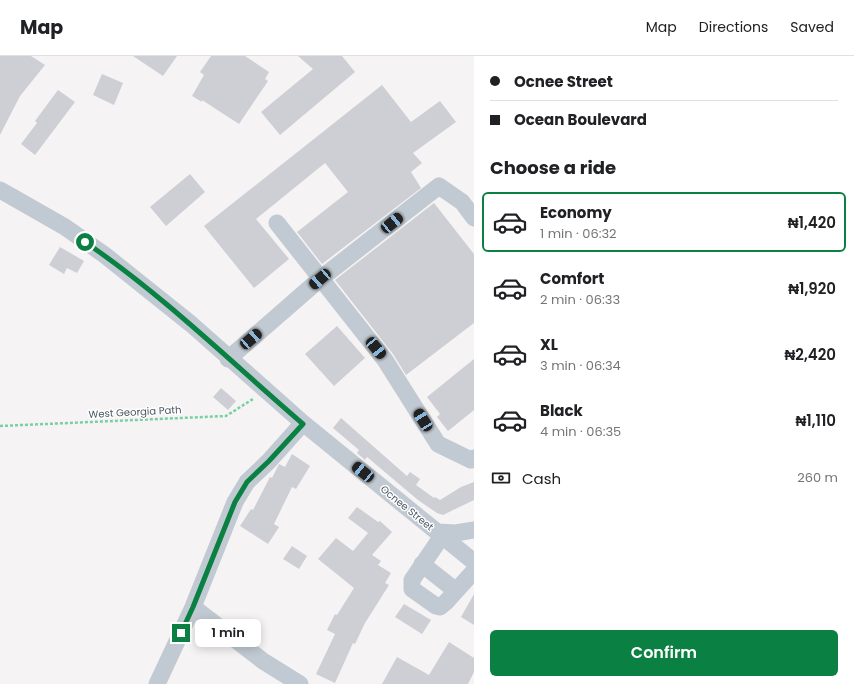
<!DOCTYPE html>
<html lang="en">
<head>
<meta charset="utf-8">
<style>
	body { margin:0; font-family:Poppins,sans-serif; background:#f2f2f2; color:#202124; height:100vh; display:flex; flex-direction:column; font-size:15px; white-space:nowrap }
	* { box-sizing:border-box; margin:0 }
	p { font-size:13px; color:#757577 }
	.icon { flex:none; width:22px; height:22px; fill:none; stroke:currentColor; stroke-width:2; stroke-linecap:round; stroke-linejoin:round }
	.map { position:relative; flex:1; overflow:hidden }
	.details { display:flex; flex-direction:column; background:#fff; width:380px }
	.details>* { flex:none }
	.top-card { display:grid; align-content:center; height:88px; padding:0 16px; background:#fff }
	.end { position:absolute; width:18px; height:18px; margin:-9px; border:5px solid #0b8043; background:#fff; box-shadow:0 0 0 2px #fff }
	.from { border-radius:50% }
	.bubble { position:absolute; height:28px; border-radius:6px; background:#fff; box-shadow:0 2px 10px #0003; font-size:13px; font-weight:600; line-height:28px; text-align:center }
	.car { position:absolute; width:12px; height:24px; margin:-12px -6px; border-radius:5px; box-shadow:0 0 3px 1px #0007; background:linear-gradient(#222 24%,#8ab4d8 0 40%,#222 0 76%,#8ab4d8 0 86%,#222 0) }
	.top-card b { display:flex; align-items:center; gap:14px; height:38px; font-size:15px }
	.top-card b+b { border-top:1px solid #e0e0e0 }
	.top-card i { width:10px; height:10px; background:#202124 }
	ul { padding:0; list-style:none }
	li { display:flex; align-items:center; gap:12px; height:60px; margin:0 8px 6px; padding:0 8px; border:2px solid transparent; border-radius:6px }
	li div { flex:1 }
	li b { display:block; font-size:15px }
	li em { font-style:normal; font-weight:600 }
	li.active { border-color:#0b8043 }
	li>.icon { width:36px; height:36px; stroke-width:1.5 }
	h2 { padding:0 16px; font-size:18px; line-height:48px }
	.pay { display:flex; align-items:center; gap:10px; height:44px; padding:0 16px; font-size:15px }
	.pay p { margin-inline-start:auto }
	.cta { display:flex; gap:8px; margin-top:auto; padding:8px 16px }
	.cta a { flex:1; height:46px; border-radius:6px; background:#0b8043; color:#fff; font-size:16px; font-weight:600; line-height:46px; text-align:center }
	header { display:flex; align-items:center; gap:24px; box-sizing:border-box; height:56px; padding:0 20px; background:#fff; border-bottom:1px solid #e0e0e0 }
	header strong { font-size:19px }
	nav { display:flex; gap:22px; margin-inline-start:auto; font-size:14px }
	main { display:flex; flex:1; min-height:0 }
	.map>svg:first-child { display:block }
</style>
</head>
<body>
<header>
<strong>Map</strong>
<nav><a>Map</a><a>Directions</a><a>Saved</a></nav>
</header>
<main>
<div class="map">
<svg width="474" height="628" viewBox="0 0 474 628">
	<rect width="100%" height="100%" fill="#f5f3f3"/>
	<!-- building -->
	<path fill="#cdcfd5" d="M0 0H31L45 9 20 40 0 79Z
		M133 0H177L163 20Z
		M211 0H245L269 16 265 23 268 25 239 68 202 44V46L192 40 204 19 200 16Z
		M298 0H342L355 16 280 79 261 56 313 13Z
		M102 18 123 27 114 49 93 39Z
		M382 29 411 66 440 45 456 66 413 97 422 107 411 116 421 132 322 208 297 176 348 136 325 107 256 163 289 203 254 232 204 170Z
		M58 34 75 46 35 99 21 88 37 67 35 65Z
		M190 118 205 136 166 170 150 151Z
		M434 147 474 198V267L406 319 393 298 335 224Z
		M60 191 84 205 77 217 67 212 64 218 49 209Z
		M337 270 365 302 334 330 305 298Z
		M474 303V354L448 375 437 361 440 358 427 341Z
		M221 332 236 345 228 354 213 341Z
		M341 362 407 420 410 416 420 423 416 429 434 442 435 441 440 444 461 431 474 426V444L443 459 437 457 418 444 367 401 365 404 357 397 359 394 333 372Z
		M292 398 310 410 296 433 292 431 274 468 279 471 268 488 240 470 251 453 253 454 270 421 272 422 279 408 285 411Z
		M357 451 378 466 380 465 392 476 372 499 381 505 378 509 391 517 385 527 389 529 365 567 355 588 353 587 335 627 316 618 335 578 327 574 335 558 337 559 354 532 318 503 336 482 353 495 368 477 348 462Z
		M292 490 307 500 299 513 283 503Z
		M474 538V569L461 561Z
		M404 548 431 564 422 578 395 561Z
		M449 586 474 602V616L468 628H382L397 601 429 619Z"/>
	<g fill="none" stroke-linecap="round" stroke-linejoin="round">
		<!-- path -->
		<path stroke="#7ad0a6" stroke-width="2.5" stroke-dasharray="3 2" stroke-linecap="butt" d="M0 370 226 360 253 343"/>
		<!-- minor -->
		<path stroke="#c1cad2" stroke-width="17" d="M0 134 65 171 106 200 191 268 303 367 474 506
			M277 167 385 304 438 388 471 404 474 402
			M228 303 320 223 439 130 462 146 474 162
			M437 476 456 477 474 474
			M442 480 412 524V533L436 550 440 551 446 546 474 515
			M422 508 456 535
			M193 551 263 605 300 628
			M157 628 193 551 235 446 247 426 269 405 303 367"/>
	</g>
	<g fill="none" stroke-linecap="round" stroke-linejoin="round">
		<!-- route -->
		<path stroke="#0b8043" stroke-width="5" d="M85 186C163 239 231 306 303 368L269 405 247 426 235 446 193 551 181 577"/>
	</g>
	<g text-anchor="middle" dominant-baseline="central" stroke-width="3" stroke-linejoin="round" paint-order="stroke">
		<!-- street labels -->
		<g font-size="10" fill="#4a5661" stroke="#fff">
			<text transform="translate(135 356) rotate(-3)">West Georgia Path</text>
			<text transform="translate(407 452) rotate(39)">Ocnee Street</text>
		</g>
	</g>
</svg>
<i class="end from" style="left:85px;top:186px"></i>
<i class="end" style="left:181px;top:577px"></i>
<div class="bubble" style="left:195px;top:563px;width:66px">1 min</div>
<i class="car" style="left:392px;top:167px;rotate:51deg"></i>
<i class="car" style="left:320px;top:223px;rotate:229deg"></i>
<i class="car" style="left:251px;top:283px;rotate:49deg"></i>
<i class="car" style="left:376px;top:292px;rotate:141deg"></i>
<i class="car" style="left:423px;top:364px;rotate:328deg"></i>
<i class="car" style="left:363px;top:416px;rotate:309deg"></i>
</div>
<section class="details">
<div class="top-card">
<b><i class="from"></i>Ocnee Street</b>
<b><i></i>Ocean Boulevard</b>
</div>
<h2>Choose a ride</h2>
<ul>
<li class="active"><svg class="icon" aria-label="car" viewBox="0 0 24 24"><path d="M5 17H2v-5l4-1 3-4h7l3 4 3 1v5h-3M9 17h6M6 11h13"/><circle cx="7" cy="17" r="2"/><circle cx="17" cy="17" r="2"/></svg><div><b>Economy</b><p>1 min · 06:32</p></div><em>₦1,420</em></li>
<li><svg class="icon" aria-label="car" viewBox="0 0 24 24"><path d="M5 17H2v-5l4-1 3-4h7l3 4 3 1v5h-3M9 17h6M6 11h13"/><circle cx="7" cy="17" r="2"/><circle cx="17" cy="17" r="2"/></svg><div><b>Comfort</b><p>2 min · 06:33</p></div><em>₦1,920</em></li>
<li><svg class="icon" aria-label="car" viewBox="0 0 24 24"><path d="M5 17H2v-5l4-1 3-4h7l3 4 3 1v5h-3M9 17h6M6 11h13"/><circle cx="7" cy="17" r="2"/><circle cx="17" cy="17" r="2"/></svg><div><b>XL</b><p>3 min · 06:34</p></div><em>₦2,420</em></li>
<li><svg class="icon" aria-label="car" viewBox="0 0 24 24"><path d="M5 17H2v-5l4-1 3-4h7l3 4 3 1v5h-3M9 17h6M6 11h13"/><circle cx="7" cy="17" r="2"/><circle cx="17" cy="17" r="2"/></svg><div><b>Black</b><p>4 min · 06:35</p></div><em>₦1,110</em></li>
</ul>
<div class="pay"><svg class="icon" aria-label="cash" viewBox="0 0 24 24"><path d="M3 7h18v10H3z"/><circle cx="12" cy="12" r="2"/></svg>Cash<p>260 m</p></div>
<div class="cta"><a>Confirm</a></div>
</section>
</main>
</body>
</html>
